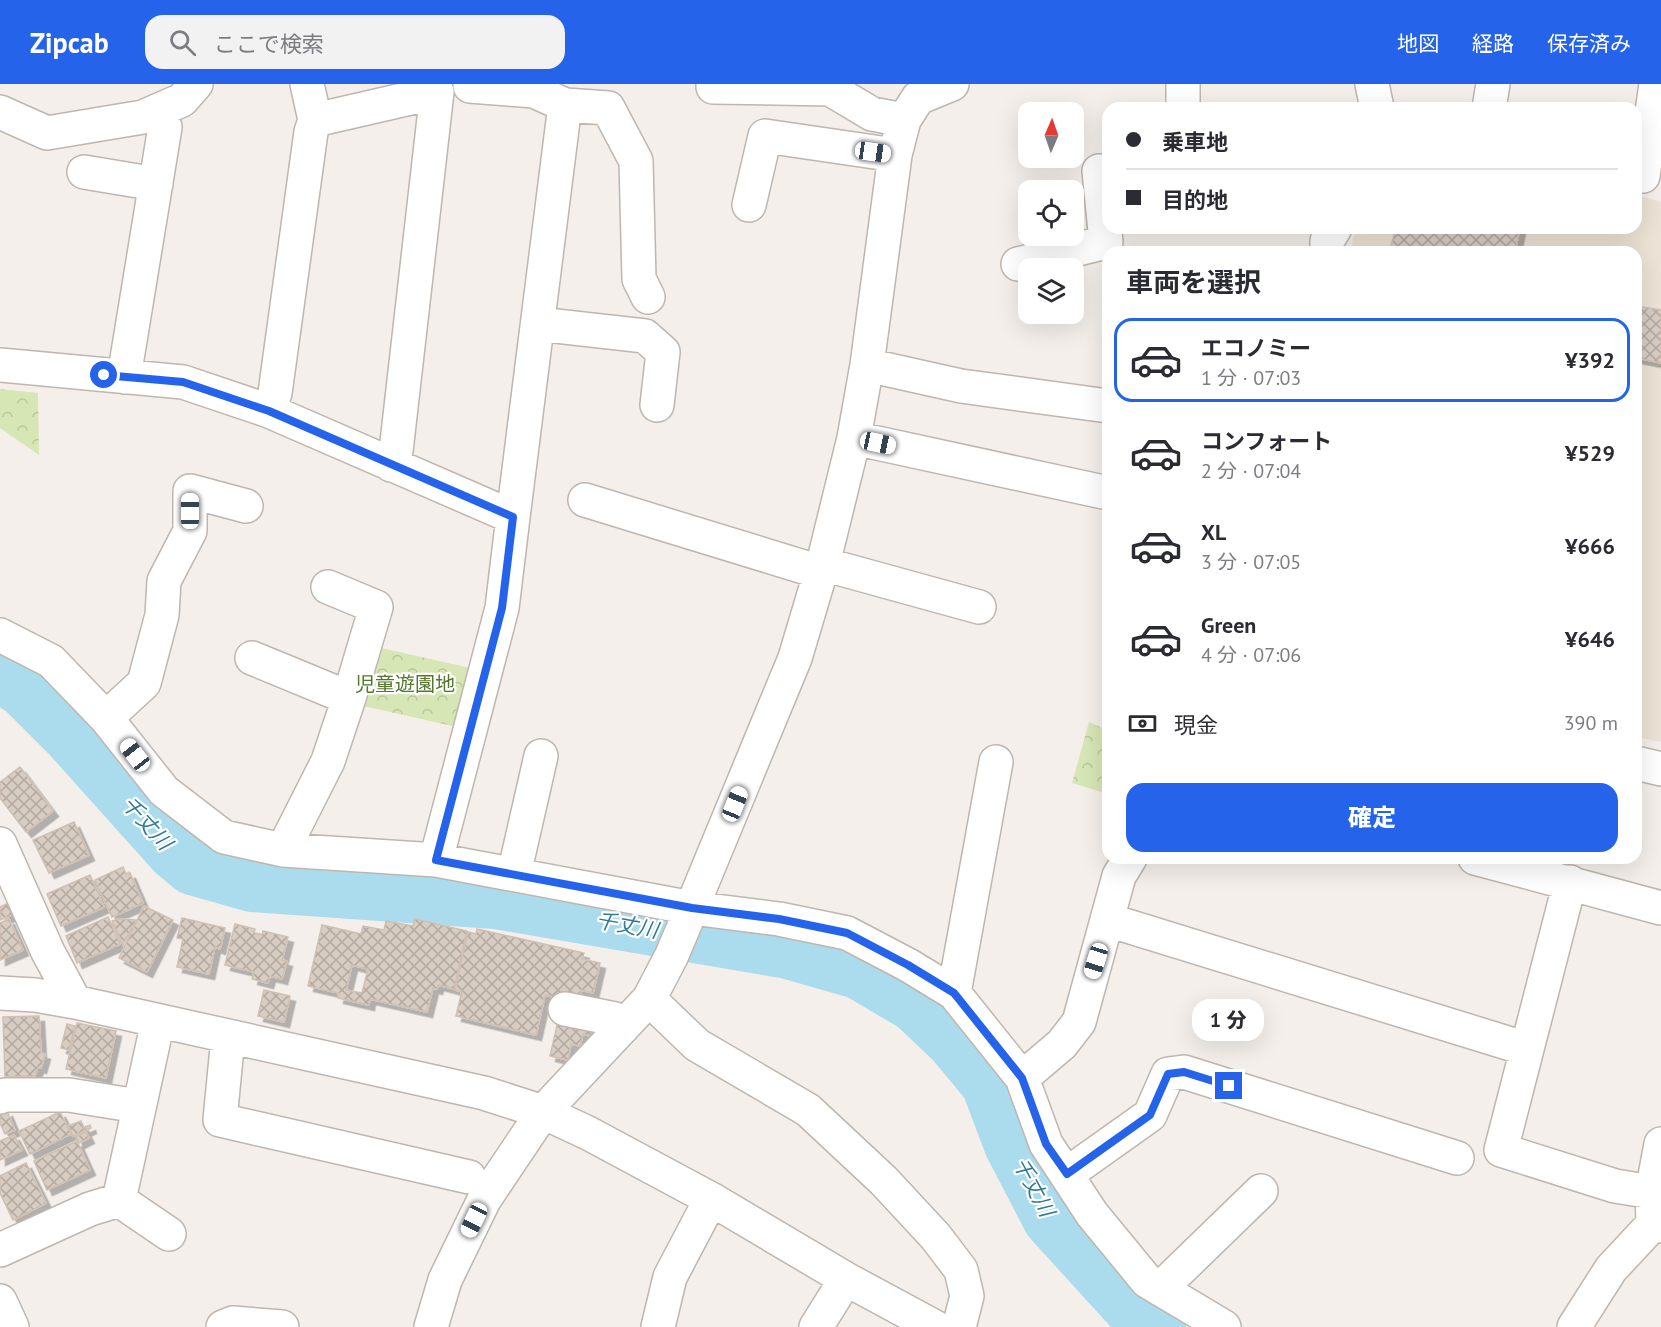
<!DOCTYPE html>
<html lang="ja">
<head>
<meta charset="utf-8">
<style>
	body { margin:0; font-family:"PT Sans","Noto Sans JP",sans-serif; background:#f2f2f3; color:#2b2b33; height:100vh; display:flex; flex-direction:column; font-size:22px; white-space:nowrap }
	* { box-sizing:border-box; margin:0 }
	p { font-size:20px; color:#7c7c81 }
	.icon { flex:none; width:33px; height:33px; fill:none; stroke:currentColor; stroke-width:2; stroke-linecap:round; stroke-linejoin:round }
	.map { position:relative; flex:1; overflow:hidden }
	.panel { position:absolute; left:1102px; top:162px; width:540px; height:618px; display:flex; flex-direction:column; background:#fff; border-radius:18px; box-shadow:0 6px 24px #0002 }
	.panel>* { flex:none }
	.banner { position:absolute; left:1102px; top:18px; width:540px; height:132px; border-radius:18px; box-shadow:0 6px 24px #0002; display:grid; align-content:center; height:132px; padding:0 24px; background:#fff }
	.needle { width:39px; rotate:2deg }
	.tools { position:absolute; left:1018px; top:18px; display:grid; gap:12px }
	.tools a { display:grid; place-items:center; width:66px; height:66px; border-radius:12px; background:#fff; box-shadow:0 6px 24px #0002; font-size:30px }
	.end { position:absolute; width:27px; height:27px; margin:-14px; border:8px solid #2563eb; background:#fff; box-shadow:0 0 0 3px #fff }
	.from { border-radius:50% }
	.bubble { position:absolute; height:42px; border-radius:18px; background:#fff; box-shadow:0 6px 24px #0002; font-size:20px; font-weight:800; line-height:42px; text-align:center }
	.car { position:absolute; width:18px; height:36px; margin:-18px -9px; border-radius:8px; box-shadow:0 0 4px 2px #0007; background:linear-gradient(#fff 24%,#345 0 40%,#fff 0 76%,#345 0 86%,#fff 0) }
	.banner b { display:flex; align-items:center; gap:21px; height:57px; font-size:22px }
	.banner b+b { border-top:2px solid #e1e1e2 }
	.banner i { width:15px; height:15px; background:#2b2b33 }
	ul { padding:0; list-style:none }
	li { display:flex; align-items:center; gap:18px; height:84px; margin:0 12px 9px; padding:0 12px; border:3px solid transparent; border-radius:18px }
	li div { flex:1 }
	li b { display:block; font-size:22px }
	li em { font-style:normal; font-weight:800 }
	li.on { border-color:#2563eb }
	li>.icon { width:54px; height:54px; stroke-width:1.5 }
	h2 { padding:0 24px; font-size:27px; line-height:72px }
	.pay { display:flex; align-items:center; gap:15px; height:66px; padding:0 24px; font-size:22px }
	.pay p { margin-inline-start:auto }
	.primary-button { display:flex; gap:12px; margin-top:auto; padding:12px 24px }
	.primary-button a { flex:1; height:69px; border-radius:18px; background:#2563eb; color:#fff; font-size:24px; font-weight:800; line-height:69px; text-align:center }
	header { display:flex; align-items:center; gap:36px; box-sizing:border-box; height:84px; padding:0 30px; background:#2563eb; color:#fff }
	header strong { font-size:28px }
	nav { display:flex; gap:33px; margin-inline-start:auto; font-size:21px }
	.search { width:420px; height:54px; background:#f2f2f3; display:flex; align-items:center; gap:15px; box-sizing:border-box; padding:0 21px; border-radius:18px; color:#7c7c81; font-size:22px }
	.map>svg:first-child { display:block }
</style>
</head>
<body>
<header>
<strong>Zipcab</strong>
<div class="search"><svg class="icon" aria-label="search" viewBox="0 0 24 24"><circle cx="10" cy="10" r="6"/><path d="M15 15l6 6"/></svg>ここで検索</div>
<nav><a>地図</a><a>経路</a><a>保存済み</a></nav>
</header>
<div class="map">
<svg width="1661" height="1243" viewBox="0 0 1661 1243">
	<defs>
		<pattern id="park-crowns" width="20" height="18" patternUnits="userSpaceOnUse" patternTransform="scale(1.5)"><rect width="20" height="18" fill="#d7e6b5"/><path d="M2 6a3 3 0 1 1 6 0M12 15a3 3 0 1 1 6 0" fill="none" stroke="#bac69c"/></pattern>
		<pattern id="building-cross-hatch" width="8" height="8" patternUnits="userSpaceOnUse" patternTransform="scale(1.5)"><rect width="8" height="8" fill="#d8cdc3"/><path d="M0 0l8 8M0 8l8-8" fill="none" stroke="#b1a89f"/></pattern>
		<filter id="shadow"><feDropShadow dx="5.5" dy="5.5" stdDeviation="0" flood-color="#0004"/></filter>
	</defs>
	<rect width="100%" height="100%" fill="#f4efea"/>
	<!-- education -->
	<path fill="#ece2d5" d="M1637 111 1661 118V658L1637 653 1636 168H1351L1353 154 1360 144H1636Z"/>
	<!-- park -->
	<path fill="url(#park-crowns)" d="M0 305 38 309 39 371 0 344Z
		M377 563 470 584 457 643 359 621Z
		M1089 638 1108 646V710L1072 699Z"/>
	<g fill="none" stroke-linecap="round" stroke-linejoin="round">
		<!-- river -->
		<path stroke="#aadced" stroke-width="54" d="M0 592 23 606 69 652 174 769 192 784 252 801 495 818 788 868 858 888 914 921 953 958 988 1000 1011 1061 1050 1136 1131 1225 1159 1243"/>
	</g>
	<!-- building -->
	<path fill="url(#building-cross-hatch)" stroke="#d0c0b3" stroke-width="1.5" fill-rule="evenodd" filter="url(#shadow)" d="M1396 144H1520L1515 168H1401L1390 165Z
		M1636 222 1661 226V279L1636 274Z
		M20 683 53 727 26 748 0 714V698Z
		M74 738 89 771 49 789 33 756Z
		M123 783 126 790 130 789 143 819 112 833 95 796Z
		M90 791 104 823 61 842 47 810Z
		M11 818 16 829 0 836V823Z
		M144 822 173 836 147 888 119 874Z
		M108 833 120 860 77 879 66 852Z
		M182 834 225 844 220 865 215 863 209 890 177 883 183 855 177 854Z
		M9 835 23 866 0 876V839Z
		M118 835 136 836 123 860 112 837Z
		M415 835 467 847 454 905 438 901 437 905 433 904 427 928 370 915 369 921 338 914 339 909 308 902 322 841 361 850 363 842 384 846 386 837 413 842ZM352 881 368 885 362 909 346 906Z
		M235 840 255 845 254 849 262 851 263 847 288 853 282 876 287 877 282 895 270 892 268 899 252 895 254 888 225 881Z
		M477 845 584 869 582 875 600 879 593 909 581 906 578 919 545 911 536 951 456 932 462 907 455 906 468 848 476 850Z
		M264 906 290 912 284 938 258 932Z
		M39 932 41 969 45 970 41 984 38 983 35 992 5 993 3 933Z
		M559 933 593 941 591 952 583 950 580 962 571 960 568 976 550 972Z
		M77 939 116 947 106 994 66 985Z
		M67 940 75 942 69 966 61 964Z
		M7 1027 15 1046 5 1050 0 1039V1031Z
		M60 1028 71 1050 30 1070 19 1047Z
		M81 1037 84 1044 90 1041 91 1044 73 1052 68 1042Z
		M86 1048 89 1054 79 1059 76 1053Z
		M14 1051 22 1066 0 1076V1057Z
		M77 1057 90 1086 47 1106 34 1077Z
		M26 1079 46 1119 13 1136 0 1109V1092Z"/>
	<g fill="none" stroke-linecap="round" stroke-linejoin="round">
		<defs>
			<path id="minor" d="M307 0 315 36
				M1372 0 1377 24
				M470 2 534 7 565 21 513 433
				M713 3 830 5 872 30 904 36
				M565 21 608 24 636 77 639 195 648 213
				M1183 24V0
				M1489 24 1493 0
				M0 28 47 49 143 33 182 16 196 0
				M84 88 156 100
				M1636 91 1643 92 1656 0
				M749 121 765 52 895 71
				M1327 168V157L1335 144
				M1018 180 1106 158 1099 87H1108
				M538 240 645 252 663 268 657 321
				M0 281 183 298 269 327 513 433 502 524 436 776
				M867 281 961 302 1108 322
				M124 293 165 43
				M269 327 275 309 311 48 315 36 437 8 396 367 391 381
				M854 354 1108 409
				M585 416 820 488
				M823 480 979 523
				M0 551 51 577 106 634 164 707 224 753 283 766 436 776 692 824 779 835 847 849 908 881 954 909 1022 994 1046 1060 1092 1130 1147 1197 1224 1243
				M252 574 349 614
				M106 634 144 599 162 531 164 497 190 447V407L246 422
				M1636 679 1661 685
				M0 760 48 868 75 918
				M283 766 328 677 349 614 376 523 328 503
				M1475 774 1661 824
				M514 790 541 672
				M1108 836 1527 965 1570 798
				M0 909 35 911 75 918 484 1009 543 1028 588 1049 711 1115 846 1195 935 1243
				M954 909 996 678
				M649 915 697 961 808 1026 884 1097 936 1153 961 1186 967 1212 959 1243
				M565 925 615 935 623 943
				M228 953 220 1036 469 1093
				M1527 965 1501 1066 1615 1102 1652 1108 1653 1140 1661 1142
				M1022 994 1062 960 1079 938 1119 792 1130 774
				M0 1013 5 1011H69L138 1022
				M1067 1090 1150 1031 1168 990 1184 988 1457 1074
				M1652 1108 1661 1060
				M119 1116 169 1150
				M0 1166 90 1125 119 1116 158 937
				M1160 1205 1261 1107
				M0 1217 12 1243
				M223 1243 233 1239 282 1243
				M431 1243 445 1196 484 1116 543 1028 649 915 671 873 685 840 795 574 823 480 854 354 867 281 895 71 904 36 918 14 952 0
				M658 1243 670 1193 711 1115
				M816 1243 846 1195
				M1574 1243 1611 1185 1653 1140"/>
		</defs>
		<!-- minor casing -->
		<use href="#minor" stroke="#bfb6ad" stroke-width="36"/>
		<!-- minor -->
		<use href="#minor" stroke="#fff" stroke-width="33"/>
	</g>
	<g fill="none" stroke-linecap="round" stroke-linejoin="round">
		<!-- route -->
		<path stroke="#2563eb" stroke-width="8" d="M104 291 183 298 269 327 513 433 502 524 436 776 692 824 779 835 847 849 908 881 954 909 1022 994 1046 1060 1067 1090 1150 1031 1168 990 1184 988 1229 1002"/>
	</g>
	<g text-anchor="middle" dominant-baseline="central" stroke-width="4.5" stroke-linejoin="round" paint-order="stroke">
		<!-- park labels -->
		<g font-size="20" fill="#54772e" stroke="#fff">
			<text x="405" y="600">児童遊園地</text>
		</g>
		<!-- water labels -->
		<g font-size="21" font-style="italic" fill="#307b97" stroke="#fff">
			<text transform="translate(147 739) rotate(48)">千丈川</text>
			<text transform="translate(627 841) rotate(10)">千丈川</text>
			<text transform="translate(1034 1103) rotate(62)">千丈川</text>
		</g>
	</g>
</svg>
<div class="tools">
<a><svg class="needle" viewBox="-14 -14 28 28"><path d="M0-13l5 13h-10z" fill="#e53935"/><path d="M0 13l5-13h-10z" fill="#7c7c81"/></svg></a>
<a><svg class="icon" aria-label="locate" viewBox="0 0 24 24"><circle cx="12" cy="12" r="6"/><path d="M12 2v4M12 18v4M2 12h4M18 12h4"/></svg></a>
<a><svg class="icon" aria-label="layers" viewBox="0 0 24 24"><path d="M12 4l9 5-9 5-9-5zM3 14l9 5 9-5"/></svg></a>
</div>
<i class="end from" style="left:104px;top:291px"></i>
<i class="end" style="left:1229px;top:1002px"></i>
<div class="bubble" style="left:1192px;top:915px;width:72px">1 分</div>
<i class="car" style="left:873px;top:68px;rotate:98deg"></i>
<i class="car" style="left:878px;top:359px;rotate:102deg"></i>
<i class="car" style="left:190px;top:427px;rotate:0deg"></i>
<i class="car" style="left:135px;top:671px;rotate:322deg"></i>
<i class="car" style="left:735px;top:720px;rotate:22deg"></i>
<i class="car" style="left:1096px;top:877px;rotate:197deg"></i>
<i class="car" style="left:474px;top:1136px;rotate:206deg"></i>
<div class="banner">
<b><i class="from"></i>乗車地</b>
<b><i></i>目的地</b>
</div>
<section class="panel">
<h2>車両を選択</h2>
<ul>
<li class="on"><svg class="icon" aria-label="car" viewBox="0 0 24 24"><path d="M5 17H2v-5l4-1 3-4h7l3 4 3 1v5h-3M9 17h6M6 11h13"/><circle cx="7" cy="17" r="2"/><circle cx="17" cy="17" r="2"/></svg><div><b>エコノミー</b><p>1 分 · 07:03</p></div><em>¥392</em></li>
<li><svg class="icon" aria-label="car" viewBox="0 0 24 24"><path d="M5 17H2v-5l4-1 3-4h7l3 4 3 1v5h-3M9 17h6M6 11h13"/><circle cx="7" cy="17" r="2"/><circle cx="17" cy="17" r="2"/></svg><div><b>コンフォート</b><p>2 分 · 07:04</p></div><em>¥529</em></li>
<li><svg class="icon" aria-label="car" viewBox="0 0 24 24"><path d="M5 17H2v-5l4-1 3-4h7l3 4 3 1v5h-3M9 17h6M6 11h13"/><circle cx="7" cy="17" r="2"/><circle cx="17" cy="17" r="2"/></svg><div><b>XL</b><p>3 分 · 07:05</p></div><em>¥666</em></li>
<li><svg class="icon" aria-label="car" viewBox="0 0 24 24"><path d="M5 17H2v-5l4-1 3-4h7l3 4 3 1v5h-3M9 17h6M6 11h13"/><circle cx="7" cy="17" r="2"/><circle cx="17" cy="17" r="2"/></svg><div><b>Green</b><p>4 分 · 07:06</p></div><em>¥646</em></li>
</ul>
<div class="pay"><svg class="icon" aria-label="cash" viewBox="0 0 24 24"><path d="M3 7h18v10H3z"/><circle cx="12" cy="12" r="2"/></svg>現金<p>390 m</p></div>
<div class="primary-button"><a>確定</a></div>
</section>
</div>
</body>
</html>
